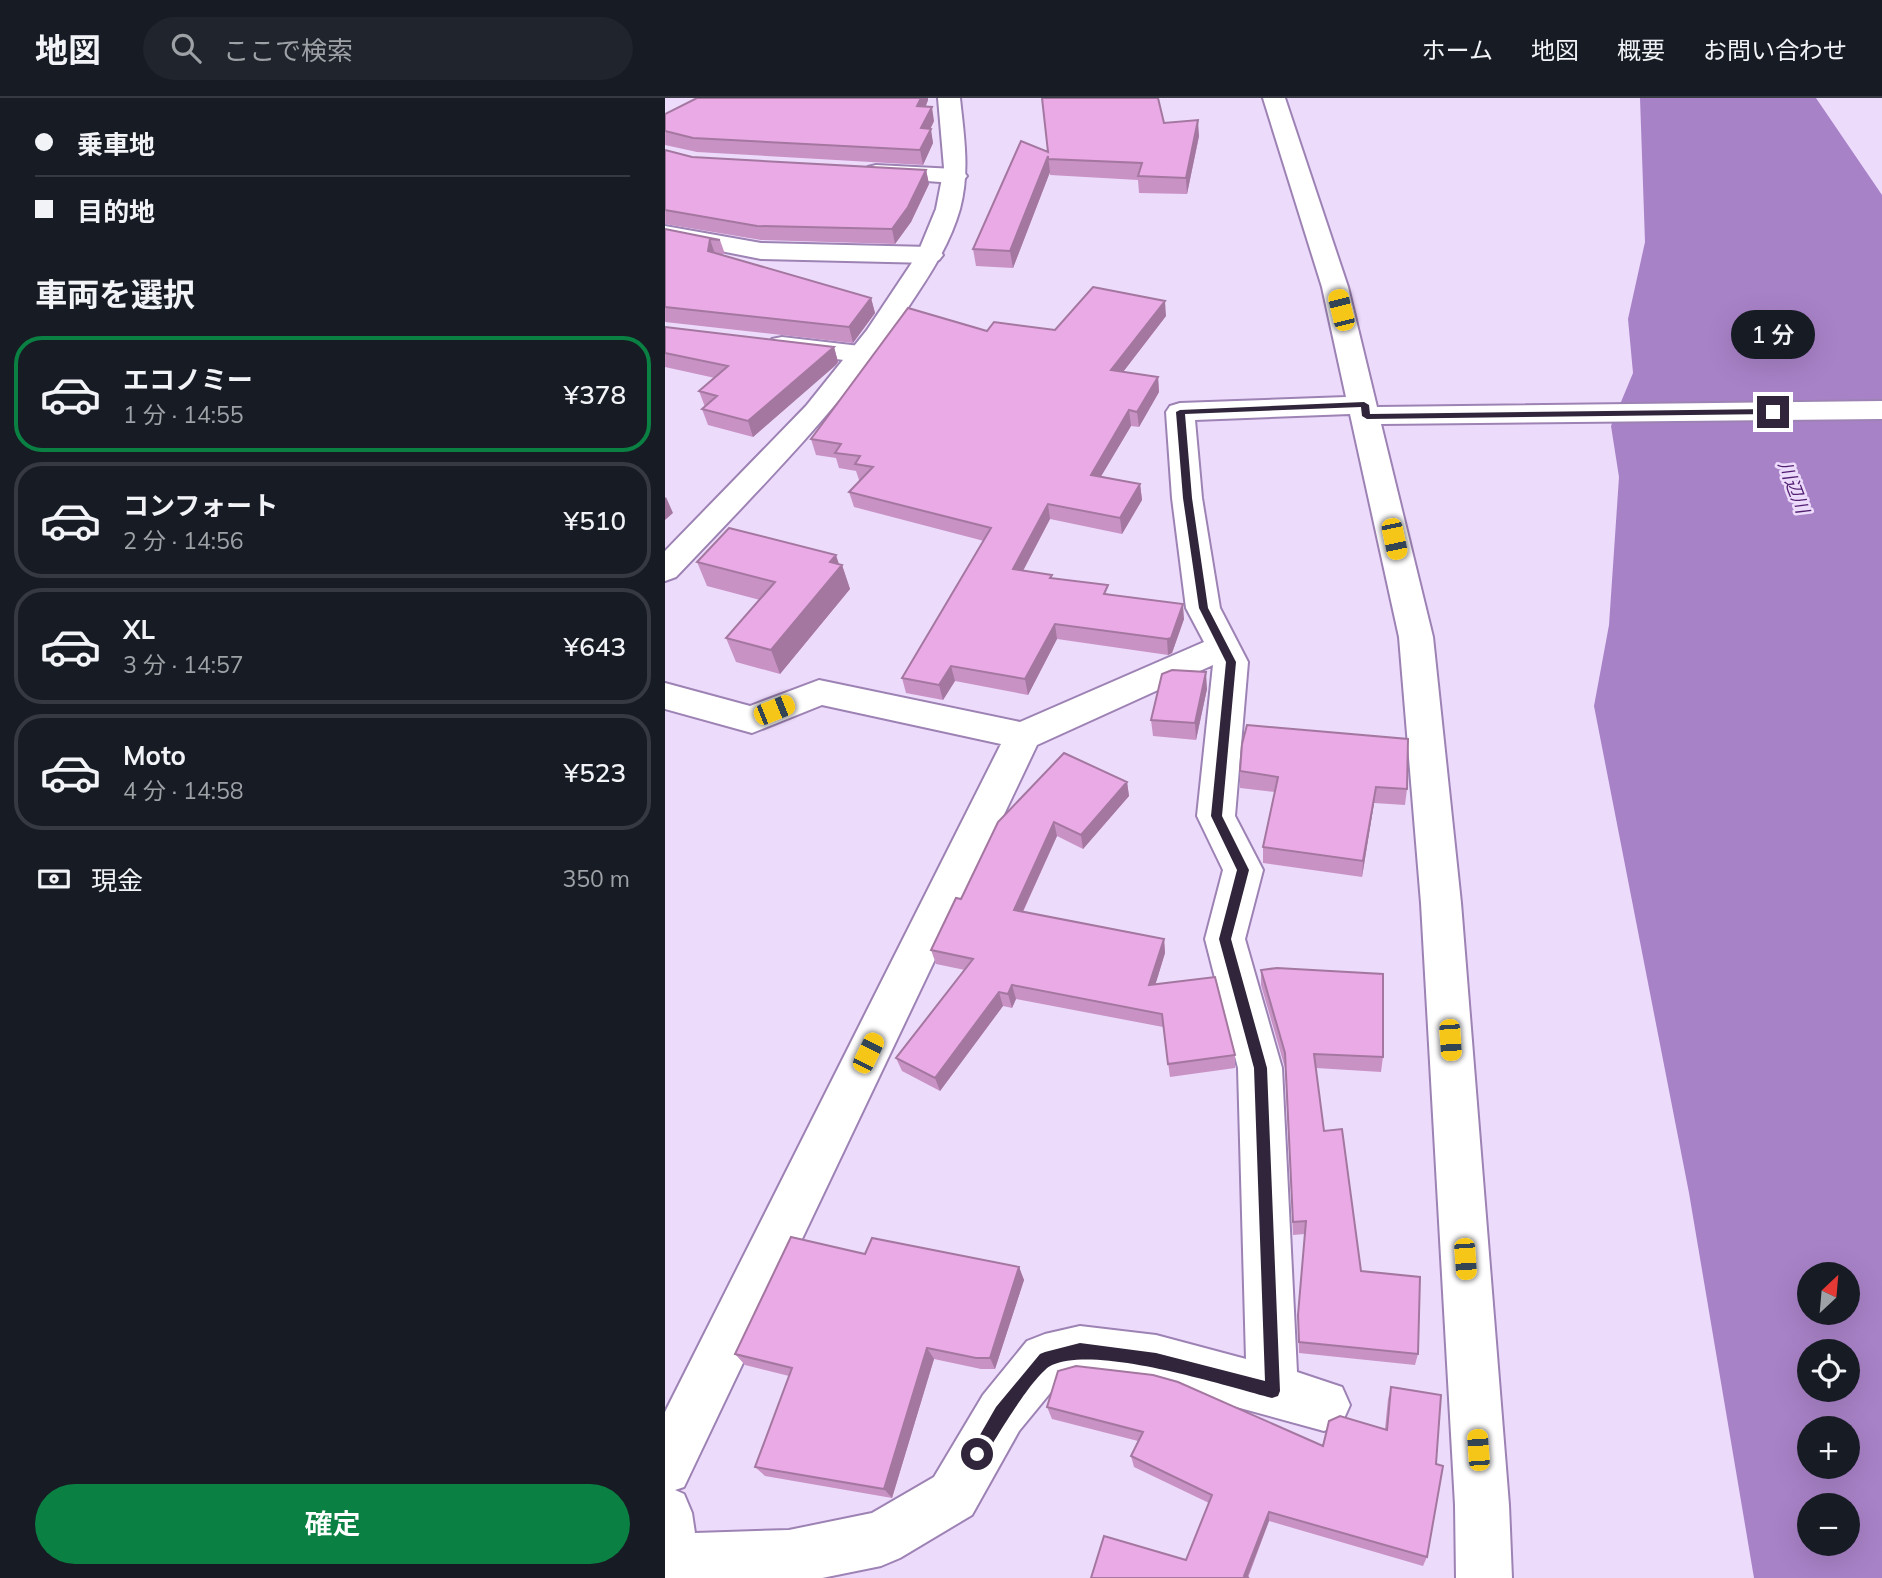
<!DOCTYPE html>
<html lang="ja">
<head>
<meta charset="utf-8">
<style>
	body { margin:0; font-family:Mulish,"Noto Sans JP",sans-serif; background:#20242c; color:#f1f3f6; height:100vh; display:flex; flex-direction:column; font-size:26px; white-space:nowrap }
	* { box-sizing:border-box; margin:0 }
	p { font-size:23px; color:#9ea1a6 }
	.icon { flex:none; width:38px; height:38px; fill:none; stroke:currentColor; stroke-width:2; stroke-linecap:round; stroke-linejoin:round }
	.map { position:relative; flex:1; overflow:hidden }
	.side { display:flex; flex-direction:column; background:#171b24; width:665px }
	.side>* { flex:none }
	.hud { display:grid; align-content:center; height:154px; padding:0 35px; background:#171b24 }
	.needle { width:46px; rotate:26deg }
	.buttons { position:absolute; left:1132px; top:1164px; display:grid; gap:14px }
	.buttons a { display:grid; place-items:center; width:63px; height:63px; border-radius:50%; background:#171b24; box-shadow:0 7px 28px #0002; font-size:35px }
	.end { position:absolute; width:32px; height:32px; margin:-16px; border:9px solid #30253a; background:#fff; box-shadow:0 0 0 4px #fff }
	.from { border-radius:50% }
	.bubble { position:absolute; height:49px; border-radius:24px; background:#171b24; box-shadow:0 7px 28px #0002; font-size:23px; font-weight:600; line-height:49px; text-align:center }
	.car { position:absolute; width:21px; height:42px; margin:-21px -10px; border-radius:9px; box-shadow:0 0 5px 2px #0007; background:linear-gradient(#f5c518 24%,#345 0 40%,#f5c518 0 76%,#345 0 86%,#f5c518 0) }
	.hud b { display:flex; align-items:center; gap:24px; height:66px; font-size:26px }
	.hud b+b { border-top:2px solid #363941 }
	.hud i { width:18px; height:18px; background:#f1f3f6 }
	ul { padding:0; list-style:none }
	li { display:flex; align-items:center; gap:21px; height:116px; margin:0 14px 10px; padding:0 21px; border:4px solid #363941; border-radius:28px }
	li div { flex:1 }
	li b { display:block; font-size:26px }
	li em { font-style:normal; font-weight:600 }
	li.on { border-color:#0b8043 }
	li>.icon { width:63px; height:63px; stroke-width:1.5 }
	h2 { padding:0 35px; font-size:32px; line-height:84px }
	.pay { display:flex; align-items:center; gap:18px; height:77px; padding:0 35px; font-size:26px }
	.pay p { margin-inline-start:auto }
	.button { display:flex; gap:14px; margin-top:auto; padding:14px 35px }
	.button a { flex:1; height:80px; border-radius:42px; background:#0b8043; color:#fff; font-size:28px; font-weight:600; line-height:80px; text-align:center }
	header { display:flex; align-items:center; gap:42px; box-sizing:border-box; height:98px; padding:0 35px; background:#171b24; border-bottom:2px solid #363941 }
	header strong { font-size:33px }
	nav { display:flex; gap:38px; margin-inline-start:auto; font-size:24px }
	.search { width:490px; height:63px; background:#20242c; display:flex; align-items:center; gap:18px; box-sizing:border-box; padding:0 24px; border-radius:38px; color:#9ea1a6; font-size:26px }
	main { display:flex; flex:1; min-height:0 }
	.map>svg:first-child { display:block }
</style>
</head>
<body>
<header>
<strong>地図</strong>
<div class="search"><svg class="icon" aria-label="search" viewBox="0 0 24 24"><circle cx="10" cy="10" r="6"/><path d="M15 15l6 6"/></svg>ここで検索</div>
<nav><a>ホーム</a><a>地図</a><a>概要</a><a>お問い合わせ</a></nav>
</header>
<main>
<section class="side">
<div class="hud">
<b><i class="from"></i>乗車地</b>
<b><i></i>目的地</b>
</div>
<h2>車両を選択</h2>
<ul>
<li class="on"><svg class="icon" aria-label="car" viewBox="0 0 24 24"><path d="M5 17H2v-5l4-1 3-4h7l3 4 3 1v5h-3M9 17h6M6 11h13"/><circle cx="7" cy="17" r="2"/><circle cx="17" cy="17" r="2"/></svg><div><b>エコノミー</b><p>1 分 · 14:55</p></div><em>¥378</em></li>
<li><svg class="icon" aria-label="car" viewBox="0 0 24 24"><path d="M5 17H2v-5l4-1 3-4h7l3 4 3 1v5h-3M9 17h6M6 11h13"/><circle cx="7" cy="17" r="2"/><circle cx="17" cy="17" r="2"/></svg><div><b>コンフォート</b><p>2 分 · 14:56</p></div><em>¥510</em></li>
<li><svg class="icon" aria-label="car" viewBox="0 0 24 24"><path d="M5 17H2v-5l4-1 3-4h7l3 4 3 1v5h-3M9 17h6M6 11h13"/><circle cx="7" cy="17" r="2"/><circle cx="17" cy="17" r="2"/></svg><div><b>XL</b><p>3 分 · 14:57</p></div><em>¥643</em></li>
<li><svg class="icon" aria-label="car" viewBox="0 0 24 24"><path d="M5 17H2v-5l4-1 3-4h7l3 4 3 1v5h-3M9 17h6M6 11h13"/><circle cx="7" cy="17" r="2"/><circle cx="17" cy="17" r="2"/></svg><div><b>Moto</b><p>4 分 · 14:58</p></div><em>¥523</em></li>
</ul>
<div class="pay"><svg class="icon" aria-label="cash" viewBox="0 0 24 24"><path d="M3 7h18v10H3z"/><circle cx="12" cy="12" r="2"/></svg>現金<p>350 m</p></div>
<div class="button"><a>確定</a></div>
</section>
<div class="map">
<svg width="1217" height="1480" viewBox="0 0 1217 1480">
	<rect width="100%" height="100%" fill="#eddbfc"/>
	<!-- water -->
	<path fill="#a882c7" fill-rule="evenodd" d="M975 0H1151L1217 97V1480H1089L1024 1095 929 608 944 527 954 379 946 328 968 275 963 221 980 144ZM1144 1176H1183V1214H1144ZM1144 1253H1183V1292H1144ZM1144 1330H1183V1368H1144ZM1144 1407H1183V1446H1144Z"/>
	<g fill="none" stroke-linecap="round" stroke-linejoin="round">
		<defs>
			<path id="minor" d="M598 0H620L683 189 712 309 1217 303V321L716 326 768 539 796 805 844 1407 847 1480H791L790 1407 756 805 734 539 685 316 530 322 537 400 555 510 583 564 570 718 598 772 580 841 617 970 632 1274 677 1289 685 1307 677 1325 659 1333 491 1287 415 1278 395 1283 354 1333 307 1417 235 1460 216 1468 157 1480H0V1314L336 646 157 607 87 635 0 611V585L85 608 154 582 355 624 539 544 521 510 507 400 501 314 505 308 515 305 681 299 657 189ZM548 567 532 718 558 772 540 841 573 970 581 1261 491 1237 415 1228 380 1236 362 1243 318 1297 269 1379 207 1415 124 1432 30 1435 27 1415 19 1396 10 1392 19 1389 372 647Z
				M211 67 290 71 298 73 302 78 298 83 290 85 203 79 199 74 203 69Z
				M0 128 96 145 265 149 274 152 278 157 274 162 265 165 96 161 0 142Z
				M117 239 195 248 205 250 209 256 205 262 195 264 107 253 103 247 107 241Z"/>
			<path id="tertiary" d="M273 0H295C299 38 305 73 295 111 285 146 266 175 246 205 180 307 94 391 11 479L0 483V453L141 308 202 232 252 157 271 111 279 70Z"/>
		</defs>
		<!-- minor casing -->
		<use href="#minor" stroke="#9d82b4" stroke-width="4"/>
		<!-- tertiary casing -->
		<use href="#tertiary" stroke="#9d82b4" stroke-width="4"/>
		<!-- minor -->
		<use href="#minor" fill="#fff" fill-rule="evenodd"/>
		<!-- tertiary -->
		<use href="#tertiary" fill="#fff" fill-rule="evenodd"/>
	</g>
	<!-- wall -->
	<path fill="#c992c5" d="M32 0H263V2L261 8 269 23 265 31 268 45 258 67 32 54 0 47V16Z
		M499 25 534 38 522 96 474 95 473 82 385 77V74L348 170 311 168 308 151 383 54Z
		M0 52 27 59 261 72 264 86 246 124 230 146 96 142 0 126Z
		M0 131 55 142 60 156H52L206 200 210 215 188 245 0 224Z
		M501 218 458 274 493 279 494 294 474 329 466 328 436 378 475 386 477 402 457 436 385 421 358 473 444 496 519 521 507 555 503 557 392 541 363 597 290 583 278 602 241 595 237 580 319 443 189 409 184 394 196 382H194L191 373 174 370 171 360 151 357 146 341 322 233 390 232Z
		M0 229 169 249 173 264 88 339 43 327 37 311 40 309 34 293 50 280 0 269Z
		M32 464 174 466 177 467 185 491 115 576 71 564 61 540 95 502 42 488Z
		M542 591 531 642 488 638 486 622Z
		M575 673 742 691 740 707 709 705 697 779 598 765V749L610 694 575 690Z
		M462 684 464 698 418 751 392 738 358 814 499 841 500 855 490 887 570 957V970L505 979 498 929 351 901 347 910 338 908 275 993 237 973 231 960 300 872 271 866 266 852 296 801 333 724Z
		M596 872 718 959 716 974 651 970 659 1033 696 1173 753 1256 750 1267 634 1255 633 1217 640 1136 628 1137 620 970 596 887Z
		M200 1156 354 1169 359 1182 330 1271H316L269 1261 227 1400 100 1378 90 1369 124 1278 80 1267 70 1256Z
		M726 1289 762 1459 758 1468 604 1423 583 1480 521 1462 544 1405 469 1369 466 1358 473 1343 387 1321 382 1309 658 1348 720 1331 723 1301Z"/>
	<!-- shaded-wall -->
	<path fill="#a477a0" d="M256 0H263V2L255 22 252 8Z
		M267 9 269 23 259 45 256 30Z
		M533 22 534 38 522 96 521 80Z
		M266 31 268 45 258 67 255 52Z
		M383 58 385 74 348 170 345 153Z
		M261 72 264 86 246 124 230 146 227 131Z
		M45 141 50 156 43 153Z
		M206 200 210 215 188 245 184 229Z
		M500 203 501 218 448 287 446 272Z
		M169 249 173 264 171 267 88 339 83 323Z
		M493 279 494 294 474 329 472 314Z
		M464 312 466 328 428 392 426 377Z
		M475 386 477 402 457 436 455 420Z
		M1 399 8 415 0 422V400Z
		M383 406 385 421 351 486 348 471Z
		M171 457 175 469 177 467 185 491 115 576 106 552 165 464Z
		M518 506 519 521 507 555 503 557 502 541Z
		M390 526 392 541 363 597 360 581Z
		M286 568 290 583 278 602 274 587Z
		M541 574 542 591 531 642 530 625Z
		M462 684 464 698 418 751 416 737Z
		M711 689 709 705 697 779 698 763Z
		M389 724 392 738 352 826 349 812Z
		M499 841 500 855 486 901 484 887Z
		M347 887 351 901 347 910 343 896Z
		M334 894 338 908 275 993 270 980Z
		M354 1169 359 1182 330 1271 325 1260Z
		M262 1250 269 1261 227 1400 219 1391Z
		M604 1414V1423L582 1480 579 1478Z"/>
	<!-- building -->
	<path fill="#eaaae5" stroke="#a477a0" stroke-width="2" d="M32 0H256L252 8 267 9 256 30 266 31 255 52 28 40 0 33V16Z
		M377 0H493L499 25 533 22 521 80 473 78 477 65 383 61V58L345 153 308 151 356 43 383 54Z
		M0 52 27 59 261 72 243 109 227 131 92 128 0 112Z
		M0 131 55 142 45 141 43 153 206 200 184 229 0 209Z
		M428 189 500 203 446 272 493 279 472 314 464 312 426 377 475 386 455 420 383 406 348 471 387 477 385 480 443 487 439 496 518 506 506 540 502 541 390 526 360 581 286 568 274 587 237 580 326 430 184 394 208 369 190 366 195 358 170 355 176 346 146 341 243 210 322 233 329 224 390 232Z
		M0 229 169 249 83 323 37 311 52 298 34 293 63 268 0 255Z
		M64 430 171 457 165 464 177 467 106 552 61 540 110 484 32 464Z
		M507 572 541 574 530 625 486 622 497 576Z
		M582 627 743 641 742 691 711 689 698 763 598 749 613 679 575 673 577 646Z
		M399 655 462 684 416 737 389 724 349 812 499 841 484 887 550 879 570 957 503 966 497 916 347 887 343 896 334 894 270 980 231 960 308 861 266 852 291 800 296 801 333 724Z
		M612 870 718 876V959L649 956 659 1033 677 1031 696 1173 755 1179 753 1256 634 1244 633 1217 641 1123 628 1124 620 955 596 872Z
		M126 1139 200 1156 207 1140 354 1169 325 1260H311L262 1250 219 1391 90 1369 127 1270 70 1256Z
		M411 1268 488 1277 513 1284 658 1348 664 1323 675 1318 722 1332 726 1289 776 1297 771 1366 778 1368 762 1459 604 1414 579 1478 584 1480H426L439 1438 521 1462 547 1397 466 1358 478 1334 382 1309 393 1273Z"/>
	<!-- route -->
	<path fill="#30253a" d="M699 304 704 307 705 316 1108 311 1112 314 1108 316 702 321 697 318 696 309 520 316 527 400 543 510 571 564 557 718 584 772 566 841 602 970 615 1293 613 1298 607 1300C557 1287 433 1247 387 1267 369 1275 329 1343 318 1362L312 1364 307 1362 304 1356 331 1309 375 1256 380 1254 415 1245 491 1255 600 1283 589 970 554 841 572 772 546 718 561 564 534 510 518 400 511 314 515 312Z"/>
	<g text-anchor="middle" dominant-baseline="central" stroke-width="5" stroke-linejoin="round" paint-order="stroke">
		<!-- far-water labels -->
		<g font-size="18" font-style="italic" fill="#511f71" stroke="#eddbfc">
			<text transform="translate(1129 389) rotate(69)">川辺川</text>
		</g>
	</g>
</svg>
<div class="buttons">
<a><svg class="needle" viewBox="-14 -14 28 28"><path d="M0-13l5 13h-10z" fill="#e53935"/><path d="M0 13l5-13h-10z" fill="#9ea1a6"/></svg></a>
<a><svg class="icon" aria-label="locate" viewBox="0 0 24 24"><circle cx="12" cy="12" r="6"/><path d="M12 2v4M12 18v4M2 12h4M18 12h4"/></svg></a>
<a>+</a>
<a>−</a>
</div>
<i class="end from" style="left:312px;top:1356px"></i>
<i class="end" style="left:1108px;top:314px"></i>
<div class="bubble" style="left:1066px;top:212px;width:84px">1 分</div>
<i class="car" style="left:676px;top:212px;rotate:346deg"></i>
<i class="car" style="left:729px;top:441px;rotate:168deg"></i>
<i class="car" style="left:109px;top:612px;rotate:68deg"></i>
<i class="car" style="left:785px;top:942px;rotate:176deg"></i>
<i class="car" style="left:203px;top:955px;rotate:26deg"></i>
<i class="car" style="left:800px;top:1161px;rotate:176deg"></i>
<i class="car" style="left:813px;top:1352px;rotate:356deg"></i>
</div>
</main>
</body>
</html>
